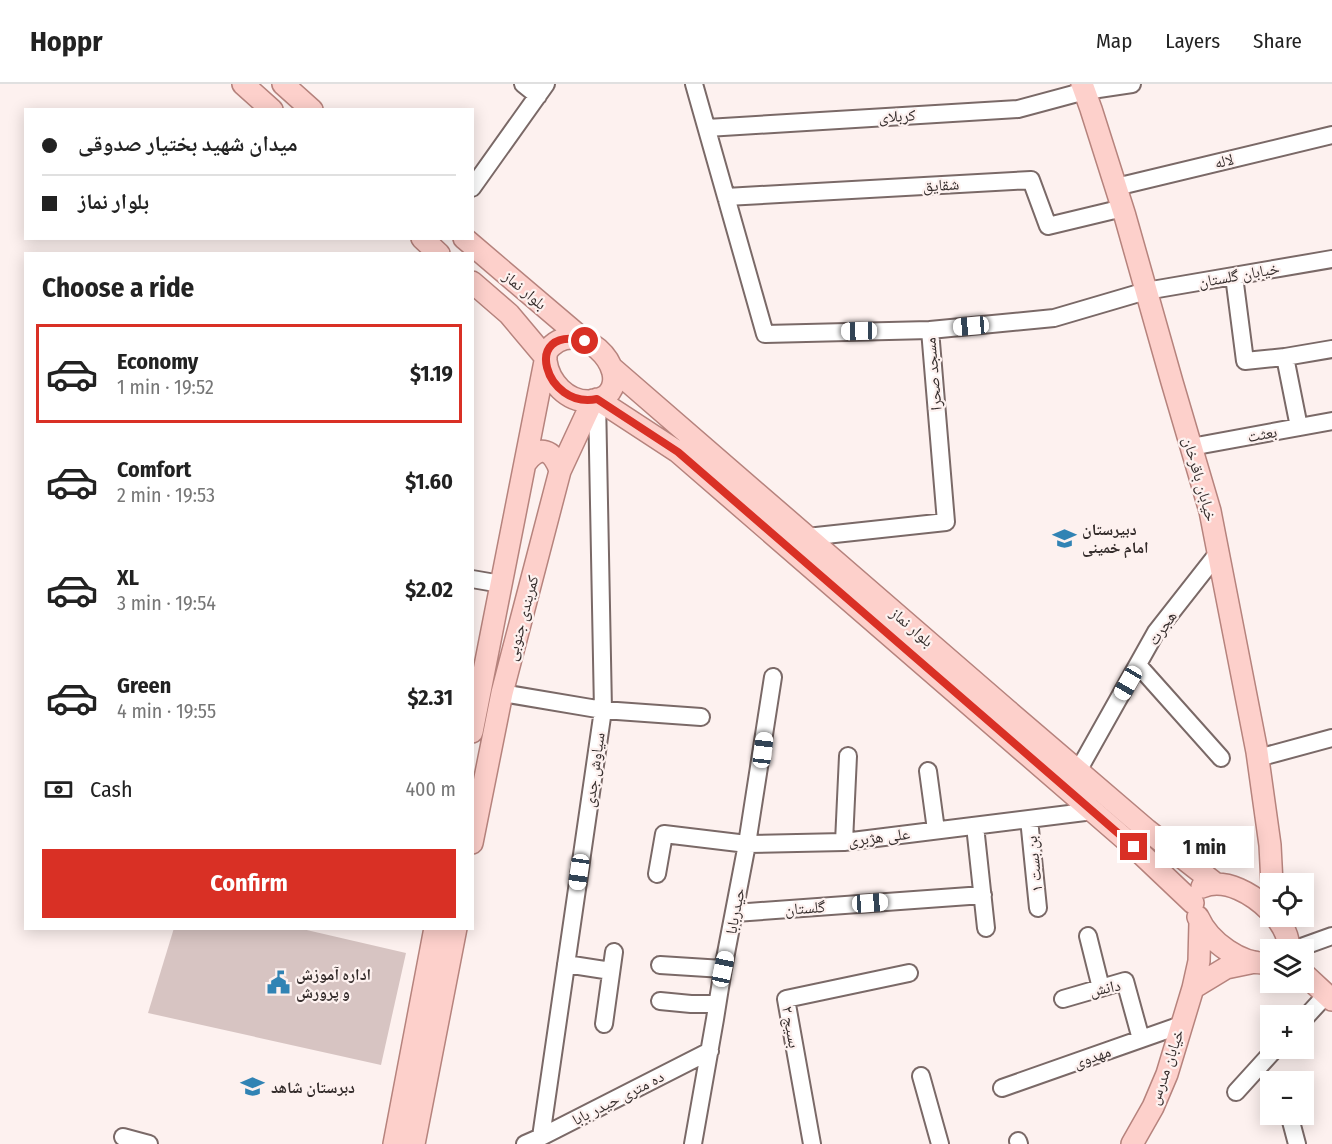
<!DOCTYPE html>
<html lang="en">
<head>
<meta charset="utf-8">
<style>
	body { margin:0; font-family:"Fira Sans Condensed","Noto Naskh Arabic",sans-serif; background:#f2f2f2; color:#222; height:100vh; display:flex; flex-direction:column; font-size:22px; white-space:nowrap }
	* { box-sizing:border-box; margin:0 }
	p { font-size:20px; color:#767676 }
	.icon { flex:none; width:33px; height:33px; fill:none; stroke:currentColor; stroke-width:2; stroke-linecap:round; stroke-linejoin:round }
	.map { position:relative; flex:1; overflow:hidden }
	.details { position:absolute; left:24px; top:168px; width:450px; height:678px; display:flex; flex-direction:column; background:#fff; border-radius:0px; box-shadow:0 3px 15px #0003 }
	.details>* { flex:none }
	.top-card { position:absolute; left:24px; top:24px; width:450px; height:132px; border-radius:0px; box-shadow:0 3px 15px #0003; display:grid; align-content:center; height:132px; padding:0 18px; background:#fff }
	.buttons { position:absolute; left:1260px; top:789px; display:grid; gap:12px }
	.buttons a { display:grid; place-items:center; width:54px; height:54px; border-radius:0px; background:#fff; box-shadow:0 3px 15px #0003; font-size:30px }
	.end { position:absolute; width:27px; height:27px; margin:-14px; border:8px solid #d93025; background:#fff; box-shadow:0 0 0 3px #fff }
	.from { border-radius:50% }
	.bubble { position:absolute; height:42px; border-radius:0px; background:#fff; box-shadow:0 3px 15px #0003; font-size:20px; font-weight:700; line-height:42px; text-align:center }
	.car { position:absolute; width:18px; height:36px; margin:-18px -9px; border-radius:8px; box-shadow:0 0 4px 2px #0007; background:linear-gradient(#fff 24%,#345 0 40%,#fff 0 76%,#345 0 86%,#fff 0) }
	.top-card b { display:flex; align-items:center; gap:21px; height:57px; font-size:22px }
	.top-card b+b { border-top:2px solid #e0e0e0 }
	.top-card i { width:15px; height:15px; background:#222 }
	ul { padding:0; list-style:none }
	li { display:flex; align-items:center; gap:18px; height:99px; margin:0 12px 9px; padding:0 6px; border:3px solid transparent; border-radius:0px }
	li div { flex:1 }
	li b { display:block; font-size:22px }
	li em { font-style:normal; font-weight:700 }
	li.current { border-color:#d93025 }
	li>.icon { width:54px; height:54px; stroke-width:1.5 }
	h2 { padding:0 18px; font-size:27px; line-height:72px }
	.pay { display:flex; align-items:center; gap:15px; height:66px; padding:0 18px; font-size:22px }
	.pay p { margin-inline-start:auto }
	.primary-button { display:flex; gap:12px; margin-top:auto; padding:12px 18px }
	.primary-button a { flex:1; height:69px; border-radius:0px; background:#d93025; color:#fff; font-size:24px; font-weight:700; line-height:69px; text-align:center }
	header { display:flex; align-items:center; gap:36px; box-sizing:border-box; height:84px; padding:0 30px; background:#fff; border-bottom:2px solid #e0e0e0 }
	header strong { font-size:28px }
	nav { display:flex; gap:33px; margin-inline-start:auto; font-size:21px }
	.map>svg:first-child { display:block }
</style>
</head>
<body>
<header>
<strong>Hoppr</strong>
<nav><a>Map</a><a>Layers</a><a>Share</a></nav>
</header>
<div class="map">
<svg width="1332" height="1060" viewBox="0 0 1332 1060">
	<rect width="100%" height="100%" fill="#fdf1ef"/>
	<!-- building -->
	<path fill="#d7c4c2" d="M174 844H298L406 869 381 981 148 929Z"/>
	<g fill="none" stroke-linecap="round" stroke-linejoin="round">
		<defs>
			<path id="minor" d="M523 0 538 12
				M694 0 765 250 930 246 946 438 807 453
				M707 44 1018 25 1085 7 1132 0
				M1116 103 1332 51
				M472 104 546 0
				M726 113 1031 96 1048 142 1123 124
				M1234 192 1245 277 1285 273 1299 343
				M930 246 1054 234 1146 207 1332 175
				M1285 273 1332 265
				M1191 363 1332 337
				M472 495 501 500
				M1138 581 1221 674
				M502 609 603 626 701 633
				M1258 674 1332 654
				M928 687 936 746
				M1078 687 1156 548 1218 469
				M1029 735 1038 824
				M975 742 986 844
				M844 758 848 672
				M657 790 664 750 747 760 844 758 1093 727
				M735 829 983 811
				M1088 852 1101 904
				M1293 866 1332 852
				M566 880 611 887
				M660 881 723 885
				M1063 915 1125 897 1141 955
				M660 917 691 920H717
				M1304 935 1326 911
				M604 940 614 868
				M921 992 940 1060
				M1002 1004 1181 941
				M1236 1008 1276 964
				M1289 1030 1297 1060
				M123 1053 149 1060
				M541 1053 603 626 597 315
				M1018 1057 1019 1060
				M525 1060 541 1053 710 967
				M693 1060 715 935 723 885 747 760 773 593
				M812 1060 786 915 909 889"/>
			<path id="major" d="M243 0 272 26
				M283 0 312 26
				M1082 0 1091 25 1125 132 1172 298 1210 427 1257 668 1270 761 1272 800
				M422 154 439 170
				M464 154 585 257
				M472 198 509 230 546 274
				M611 283 1007 626 1147 746 1216 800
				M597 315 678 368 1134 763 1193 819
				M525 380C539 359 554 366 560 387
				M472 648 547 267C577 228 633 286 607 311 602 315 595 316 590 317 567 318 549 298 546 277
				M472 759 502 609 560 387 593 316
				M1202 803C1226 793 1254 811 1270 827
				M1275 832C1283 842 1290 853 1288 866
				M1198 833C1209 858 1242 882 1270 879
				M1304 890 1332 916
				M1193 904 1226 884 1255 878
				M394 1060 435 844
				M414 1060 456 844
				M1132 1060 1153 1023 1167 990 1193 904 1199 877 1200 838"/>
		</defs>
		<!-- minor casing -->
		<use href="#minor" stroke="#7a6967" stroke-width="20"/>
		<!-- major casing -->
		<use href="#major" stroke="#b6837d" stroke-width="24"/>
		<!-- minor -->
		<use href="#minor" stroke="#fff" stroke-width="16"/>
		<!-- major -->
		<use href="#major" stroke="#fdd0cb" stroke-width="21"/>
	</g>
	<g fill="none" stroke-linecap="round" stroke-linejoin="round">
		<!-- route -->
		<path stroke="#d93025" stroke-width="8" d="M585 257C520 240 545 326 597 315L678 368 1134 763"/>
	</g>
	<!-- icons -->
	<defs>
		<symbol id="school-bare" viewBox="-9 -9 18 18"><path d="M0-5L7-2L0 1L-7-2ZM-4 1L0 2.5L4 1V4Q0 6-4 4Z" fill="#3183b4" stroke="#fdf1ef" stroke-width="2.5" paint-order="stroke"/></symbol>
		<symbol id="civic-bare" viewBox="-9 -9 18 18"><path d="M-.6-6.5H3V-4.5H.6V-3L4-1V1h2V6H-6V1h2V-1L-.6-3ZM-1.2 2.5V6h2.4V2.5Z" fill="#3183b4" stroke="#fdf1ef" stroke-width="2.5" paint-order="stroke"/></symbol>
	</defs>
	<g fill-rule="evenodd">
		<use href="#school-bare" x="1048" y="438" width="33" height="33"/>
		<use href="#civic-bare" x="262" y="882" width="33" height="33"/>
		<use href="#school-bare" x="236" y="986" width="33" height="33"/>
	</g>
	<g text-anchor="middle" dominant-baseline="central" stroke-width="4.5" stroke-linejoin="round" paint-order="stroke">
		<!-- street labels -->
		<g font-size="16" fill="#352d2c" stroke="#fdf1ef">
			<text transform="translate(897 32) rotate(-3)">کربلای</text>
			<text transform="translate(1224 77) rotate(-13)">لاله</text>
			<text transform="translate(941 101) rotate(-3)">شقایق</text>
			<text transform="translate(1239 191) rotate(-10)">خیابان گلستان</text>
			<text transform="translate(525 206) rotate(40)">بلوار نماز</text>
			<text transform="translate(933 290) rotate(-95)">مسجد صحرا</text>
			<text transform="translate(1262 350) rotate(-11)">بعثت</text>
			<text transform="translate(1200 395) rotate(74)">خیابان باقرخان</text>
			<text transform="translate(522 534) rotate(-75)">کمربندی جنوبی</text>
			<text transform="translate(912 543) rotate(41)">بلوار نماز</text>
			<text transform="translate(1162 544) rotate(-55)">هجرت</text>
			<text transform="translate(594 686) rotate(-82)">سیاوش جدی</text>
			<text transform="translate(879 753) rotate(-7)">علی هژبری</text>
			<text transform="translate(1034 780) rotate(-96)">بن بست ۱</text>
			<text transform="translate(805 824) rotate(-4)">گلستان</text>
			<text transform="translate(735 827) rotate(-79)">حیدربابا</text>
			<text transform="translate(1105 904) rotate(-12)">دانش</text>
			<text transform="translate(791 943) rotate(80)">بسیج ۲</text>
			<text transform="translate(1092 973) rotate(-19)">مهدوی</text>
			<text transform="translate(1166 983) rotate(-71)">خیابان مدرس</text>
			<text transform="translate(618 1014) rotate(-27)">ده متری حیدر بابا</text>
		</g>
		<!-- poi labels -->
		<g font-size="16" font-weight="bold" fill="#352d2c" stroke="#fdf1ef" text-anchor="start">
			<text x="1082" y="445">دبیرستان<tspan x="1082" dy="18">امام خمینی</tspan></text>
			<text x="296" y="890">اداره آموزش<tspan x="296" dy="18">و پرورش</tspan></text>
			<text x="271" y="1003">دبرستان شاهد</text>
		</g>
	</g>
</svg>
<div class="buttons">
<a><svg class="icon" aria-label="locate" viewBox="0 0 24 24"><circle cx="12" cy="12" r="6"/><path d="M12 2v4M12 18v4M2 12h4M18 12h4"/></svg></a>
<a><svg class="icon" aria-label="layers" viewBox="0 0 24 24"><path d="M12 4l9 5-9 5-9-5zM3 14l9 5 9-5"/></svg></a>
<a>+</a>
<a>−</a>
</div>
<i class="end from" style="left:585px;top:257px"></i>
<i class="end" style="left:1134px;top:763px"></i>
<div class="bubble" style="left:1155px;top:742px;width:99px">1 min</div>
<i class="car" style="left:971px;top:242px;rotate:265deg"></i>
<i class="car" style="left:859px;top:247px;rotate:269deg"></i>
<i class="car" style="left:1128px;top:599px;rotate:210deg"></i>
<i class="car" style="left:763px;top:666px;rotate:7deg"></i>
<i class="car" style="left:579px;top:788px;rotate:188deg"></i>
<i class="car" style="left:870px;top:819px;rotate:86deg"></i>
<i class="car" style="left:723px;top:885px;rotate:12deg"></i>
<div class="top-card">
<b><i class="from"></i>میدان شهید بختیار صدوقی</b>
<b><i></i>بلوار نماز</b>
</div>
<section class="details">
<h2>Choose a ride</h2>
<ul>
<li class="current"><svg class="icon" aria-label="car" viewBox="0 0 24 24"><path d="M5 17H2v-5l4-1 3-4h7l3 4 3 1v5h-3M9 17h6M6 11h13"/><circle cx="7" cy="17" r="2"/><circle cx="17" cy="17" r="2"/></svg><div><b>Economy</b><p>1 min · 19:52</p></div><em>$1.19</em></li>
<li><svg class="icon" aria-label="car" viewBox="0 0 24 24"><path d="M5 17H2v-5l4-1 3-4h7l3 4 3 1v5h-3M9 17h6M6 11h13"/><circle cx="7" cy="17" r="2"/><circle cx="17" cy="17" r="2"/></svg><div><b>Comfort</b><p>2 min · 19:53</p></div><em>$1.60</em></li>
<li><svg class="icon" aria-label="car" viewBox="0 0 24 24"><path d="M5 17H2v-5l4-1 3-4h7l3 4 3 1v5h-3M9 17h6M6 11h13"/><circle cx="7" cy="17" r="2"/><circle cx="17" cy="17" r="2"/></svg><div><b>XL</b><p>3 min · 19:54</p></div><em>$2.02</em></li>
<li><svg class="icon" aria-label="car" viewBox="0 0 24 24"><path d="M5 17H2v-5l4-1 3-4h7l3 4 3 1v5h-3M9 17h6M6 11h13"/><circle cx="7" cy="17" r="2"/><circle cx="17" cy="17" r="2"/></svg><div><b>Green</b><p>4 min · 19:55</p></div><em>$2.31</em></li>
</ul>
<div class="pay"><svg class="icon" aria-label="cash" viewBox="0 0 24 24"><path d="M3 7h18v10H3z"/><circle cx="12" cy="12" r="2"/></svg>Cash<p>400 m</p></div>
<div class="primary-button"><a>Confirm</a></div>
</section>
</div>
</body>
</html>
